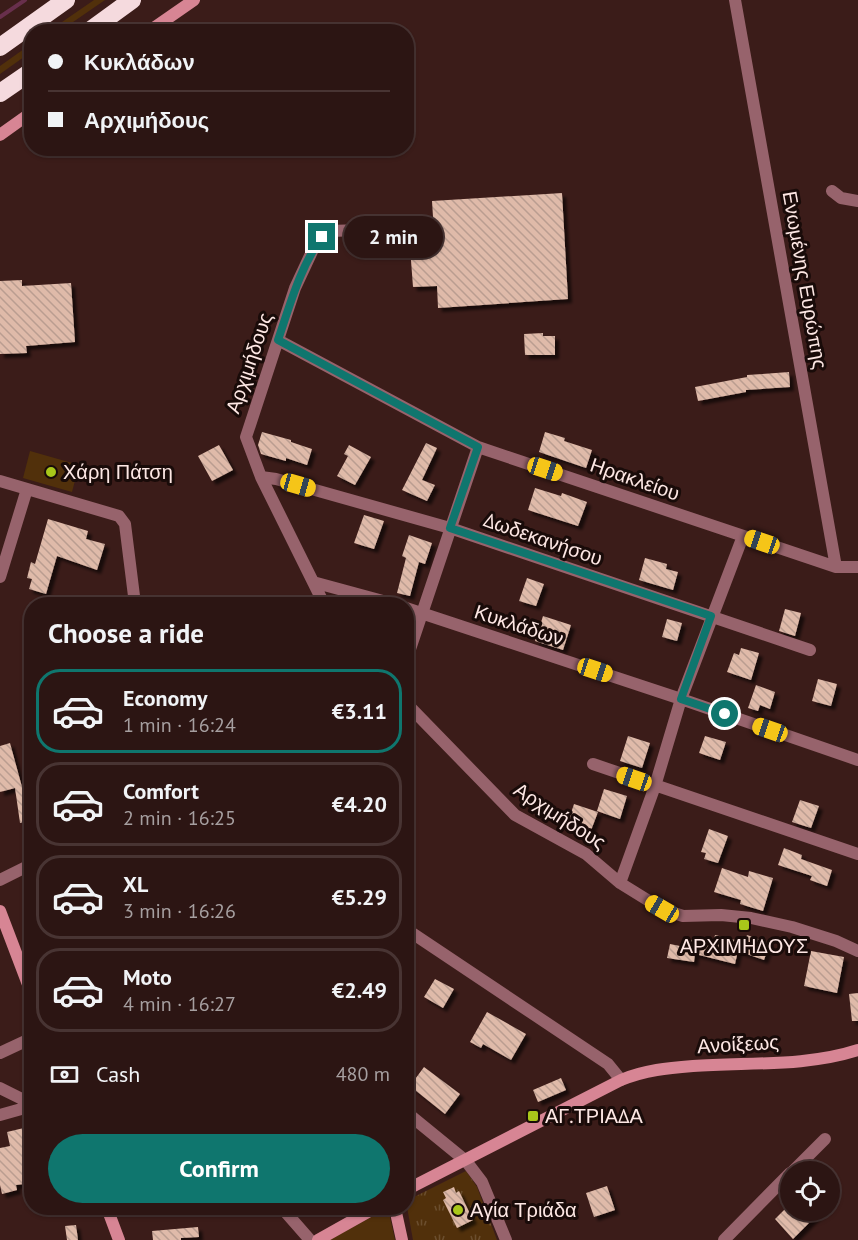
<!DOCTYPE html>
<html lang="en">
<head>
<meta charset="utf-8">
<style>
	body { margin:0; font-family:"PT Sans",sans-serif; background:#382221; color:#f1f3f6; height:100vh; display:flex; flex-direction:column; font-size:22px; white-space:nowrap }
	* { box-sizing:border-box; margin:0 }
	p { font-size:20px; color:#a69fa0 }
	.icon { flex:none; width:33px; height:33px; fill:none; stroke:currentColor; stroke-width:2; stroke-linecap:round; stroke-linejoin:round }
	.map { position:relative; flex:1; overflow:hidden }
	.side { position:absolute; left:24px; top:597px; width:390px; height:618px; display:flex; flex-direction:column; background:#2c1513; border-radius:24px; box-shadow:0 2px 4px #0004,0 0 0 2px #483433 }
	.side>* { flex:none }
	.top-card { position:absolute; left:24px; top:24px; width:390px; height:132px; border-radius:24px; box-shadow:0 2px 4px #0004,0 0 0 2px #483433; display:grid; align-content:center; height:132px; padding:0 24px; background:#2c1513 }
	.fabs { position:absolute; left:780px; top:1161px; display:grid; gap:12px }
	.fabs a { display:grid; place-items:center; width:60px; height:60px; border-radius:50%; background:#2c1513; box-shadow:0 2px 4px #0004,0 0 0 2px #483433; font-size:30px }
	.end { position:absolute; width:27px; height:27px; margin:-14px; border:8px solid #0f766e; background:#fff; box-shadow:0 0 0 3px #fff }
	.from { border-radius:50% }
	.bubble { position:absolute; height:42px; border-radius:21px; background:#2c1513; box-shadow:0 2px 4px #0004,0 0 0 2px #483433; font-size:20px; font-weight:700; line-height:42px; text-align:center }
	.car { position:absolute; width:18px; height:36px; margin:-18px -9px; border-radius:8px; box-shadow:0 0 4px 2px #0007; background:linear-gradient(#f5c518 24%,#345 0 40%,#f5c518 0 76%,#345 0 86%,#f5c518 0) }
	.top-card b { display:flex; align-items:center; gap:21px; height:57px; font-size:22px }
	.top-card b+b { border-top:2px solid #483433 }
	.top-card i { width:15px; height:15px; background:#f1f3f6 }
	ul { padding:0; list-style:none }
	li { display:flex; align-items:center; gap:18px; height:84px; margin:0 12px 9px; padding:0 12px; border:3px solid #483433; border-radius:24px }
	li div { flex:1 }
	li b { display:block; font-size:22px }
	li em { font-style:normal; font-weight:700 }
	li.on { border-color:#0f766e }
	li>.icon { width:54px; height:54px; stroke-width:1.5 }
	h2 { padding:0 24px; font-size:27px; line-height:72px }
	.pay { display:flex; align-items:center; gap:15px; height:66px; padding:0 24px; font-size:22px }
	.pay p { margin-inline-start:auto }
	.cta { display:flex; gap:12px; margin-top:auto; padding:12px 24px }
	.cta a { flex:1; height:69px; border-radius:36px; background:#0f766e; color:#fff; font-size:24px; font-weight:700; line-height:69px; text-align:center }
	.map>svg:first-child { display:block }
</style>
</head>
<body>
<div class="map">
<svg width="858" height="1240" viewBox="0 0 858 1240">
	<defs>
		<pattern id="park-tufts" width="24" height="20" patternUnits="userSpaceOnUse" patternTransform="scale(1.5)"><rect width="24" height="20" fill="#51300b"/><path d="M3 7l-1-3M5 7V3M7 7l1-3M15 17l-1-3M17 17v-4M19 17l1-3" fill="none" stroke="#6b4e2e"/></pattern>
		<pattern id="building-back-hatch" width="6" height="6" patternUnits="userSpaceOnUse" patternTransform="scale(1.5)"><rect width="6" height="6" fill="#dfbaa9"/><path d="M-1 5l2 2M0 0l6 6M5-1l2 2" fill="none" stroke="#ba9d90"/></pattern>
		<filter id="shadow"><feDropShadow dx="4" dy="4" stdDeviation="1.5" flood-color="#0009"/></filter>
	</defs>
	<rect width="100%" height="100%" fill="#3b1c19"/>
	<!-- grass -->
	<path fill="#51300b" d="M94 0H105L60 31H49Z
		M31 44V52L0 74V66Z
		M30 451 79 465 72 492 23 478Z
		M388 1208 395 1240H329Z"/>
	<!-- park -->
	<path fill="url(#park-tufts)" d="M466 1171 477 1187 497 1240H413L406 1201Z"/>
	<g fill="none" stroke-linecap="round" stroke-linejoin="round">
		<!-- stream -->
		<path stroke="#682f4c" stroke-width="4" d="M0 17 25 0"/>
	</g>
	<!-- building -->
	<path fill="url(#building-back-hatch)" filter="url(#shadow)" d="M562 193 568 299 438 308 437 286 413 287 409 234 434 233 432 201Z
		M22 280V286L71 283 75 342 26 346 27 353 0 354V281Z
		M543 333V336H555V355H525L524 334Z
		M789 372 790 387 746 390V392L698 401 695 387 747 377V375Z
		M262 432 291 440V442L312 449 307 465 286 458V461L261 454 258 445Z
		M545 432 565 438 564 441 592 450 586 468 539 452Z
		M426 443 437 448 422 480 435 485 427 501 402 490Z
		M219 445 233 470 212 481 198 456Z
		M349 445 371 457 355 485 337 476 348 456 344 454Z
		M535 488 561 496 562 493 587 502 578 526 528 510Z
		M364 515 384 521 374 549 354 543Z
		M48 519 88 531 86 539 105 544 97 570 57 556 46 594 29 589 32 579 27 578 31 562 35 564Z
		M409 535 432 543 425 564 419 562 410 596 397 593 406 558 402 556Z
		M645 558 667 564 666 569 678 572 673 590 639 580Z
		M527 578 544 584 536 606 519 601Z
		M785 609 801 613 795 636 779 631Z
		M543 616 571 625 563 650 535 641Z
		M667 619 682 623 677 641 662 637Z
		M741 648 759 653 751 680 727 672 734 653 739 655Z
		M818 679 837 684 831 706 812 701Z
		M756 685 775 692 770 709 760 705 758 711 748 708Z
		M628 736 650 743 642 768 620 761Z
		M705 736 726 742 720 760 699 753Z
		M10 743 25 798 32 797V821L20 823 15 788 0 792V746Z
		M604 789 627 796 620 819 597 811Z
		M800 800 819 806 811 828 792 822Z
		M574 804 598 812 590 833 567 825Z
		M709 829 728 836 718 863 704 859 706 853 701 852Z
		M784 848 802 855 801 859 832 870 827 886 810 880 812 876 778 865Z
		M722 868 748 877 749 871 773 878 763 911 740 904 741 900 714 892Z
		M715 935 744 942 747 935 770 943 764 960 738 951 735 964 695 954 694 962 667 958 670 944 685 947 686 939 713 943Z
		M811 951 844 957 837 993 804 986Z
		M435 979 454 989 443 1008 424 997Z
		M858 993V1021H852L849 994Z
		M487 1012 526 1034 511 1060 483 1044 481 1048 470 1042Z
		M424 1067 460 1094 445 1114 410 1086Z
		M561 1078 566 1090 538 1102 533 1090Z
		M28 1127 32 1141V1183L16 1185 17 1190 2 1194 0 1185V1148L10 1146 7 1132Z
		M607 1186 615 1210 594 1217 586 1193Z
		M454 1187 456 1193 459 1191 473 1220 457 1228 443 1200 446 1198 443 1192Z
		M790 1204V1210H822L793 1239 775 1219Z
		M76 1225 78 1240H67L65 1226Z
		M198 1227 199 1237 181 1238V1240H153L152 1231Z"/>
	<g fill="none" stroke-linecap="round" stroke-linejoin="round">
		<!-- street -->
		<path stroke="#97636c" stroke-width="12" d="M735 0 836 567
			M832 191 841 198 858 201
			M278 340 478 447 836 567H858
			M261 477 276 479 450 528 810 650
			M0 481 119 516 125 524 135 604
			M0 577 27 489
			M313 582 394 604
			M324 604 261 477 246 437 295 288 315 245 329 231 397 229
			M406 608 681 699 858 760
			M406 661 478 447
			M406 703 515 815 586 854 620 883 662 909 683 916 721 915 751 918 792 927 836 941 858 951
			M593 764 858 854
			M0 880 32 864
			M620 883 655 786 681 699 743 536
			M406 929 608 1064 621 1080
			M0 1053 32 1038
			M0 1088 24 1100 29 1107
			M406 1112 466 1161 482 1182 506 1240
			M0 1115 32 1106
			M792 1172 825 1139
			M282 1208 310 1240
			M724 1240 790 1173"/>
		<!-- secondary -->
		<path stroke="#d78594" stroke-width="12" d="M148 32 194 0
			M0 135 32 112
			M0 911 32 995
			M406 1190 621 1080C645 1070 668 1068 693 1066 747 1062 806 1067 858 1050
			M107 1208 119 1240
			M395 1208 402 1240
			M318 1240 375 1208"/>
		<!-- highway -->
		<path stroke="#f5dade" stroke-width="18" d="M88 32 132 0
			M0 47 66 0
			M0 93 32 71"/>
	</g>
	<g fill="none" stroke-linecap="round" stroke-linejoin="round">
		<!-- route -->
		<path stroke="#0f766e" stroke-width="8" d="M322 237C300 267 290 305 278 340L478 447 450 528 711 616 681 699 725 714"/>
	</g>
	<!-- markers -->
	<g fill="#a9c71a" stroke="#190b09" stroke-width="2">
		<circle cx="51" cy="472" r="6"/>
		<rect x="738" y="919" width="12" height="12" rx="3"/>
		<rect x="527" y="1110" width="12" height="12" rx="3"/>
		<circle cx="458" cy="1210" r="6"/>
	</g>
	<g text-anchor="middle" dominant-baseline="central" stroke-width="6" stroke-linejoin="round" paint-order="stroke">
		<!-- street labels -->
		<g font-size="20" fill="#fde7e4" stroke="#190b09">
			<text transform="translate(805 280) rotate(80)">Ενωμένης Ευρώπης</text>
			<text transform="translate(249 363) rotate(-71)">Αρχιμήδους</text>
			<text transform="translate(635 479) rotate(19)">Ηρακλείου</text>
			<text transform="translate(543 539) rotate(19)">Δωδεκανήσου</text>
			<text transform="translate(519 625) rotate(18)">Κυκλάδων</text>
			<text transform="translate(560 816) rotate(33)">Αρχιμήδους</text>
			<text transform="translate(738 1044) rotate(-3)">Ανοίξεως</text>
		</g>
		<!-- poi labels -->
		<g font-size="20" fill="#fde7e4" stroke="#190b09" text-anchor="start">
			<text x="63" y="472">Χάρη Πάτση</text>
			<text x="744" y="946" text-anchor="middle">ΑΡΧΙΜΗΔΟΥΣ</text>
			<text x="545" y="1116">ΑΓ.ΤΡΙΑΔΑ</text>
			<text x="470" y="1210">Αγία Τριάδα</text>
		</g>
	</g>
</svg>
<div class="fabs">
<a><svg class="icon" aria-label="locate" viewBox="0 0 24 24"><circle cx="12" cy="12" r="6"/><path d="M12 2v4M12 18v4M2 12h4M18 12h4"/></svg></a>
</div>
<i class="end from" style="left:725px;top:714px"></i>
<i class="end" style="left:322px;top:237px"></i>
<div class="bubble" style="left:344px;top:216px;width:99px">2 min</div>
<i class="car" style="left:545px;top:469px;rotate:108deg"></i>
<i class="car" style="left:298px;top:485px;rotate:106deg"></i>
<i class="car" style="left:762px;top:542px;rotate:289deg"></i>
<i class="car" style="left:595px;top:670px;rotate:108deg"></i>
<i class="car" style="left:770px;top:730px;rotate:289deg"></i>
<i class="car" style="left:634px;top:779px;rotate:289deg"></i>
<i class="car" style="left:662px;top:909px;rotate:300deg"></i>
<div class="top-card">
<b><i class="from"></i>Κυκλάδων</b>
<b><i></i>Αρχιμήδους</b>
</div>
<section class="side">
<h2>Choose a ride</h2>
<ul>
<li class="on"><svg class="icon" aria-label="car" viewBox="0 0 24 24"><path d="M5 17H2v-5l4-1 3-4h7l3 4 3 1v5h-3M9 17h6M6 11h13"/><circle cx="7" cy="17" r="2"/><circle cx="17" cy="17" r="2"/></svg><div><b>Economy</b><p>1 min · 16:24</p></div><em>€3.11</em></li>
<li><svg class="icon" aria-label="car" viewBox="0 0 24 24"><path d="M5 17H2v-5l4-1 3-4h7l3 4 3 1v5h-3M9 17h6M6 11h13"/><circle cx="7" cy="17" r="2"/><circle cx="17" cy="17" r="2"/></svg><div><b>Comfort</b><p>2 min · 16:25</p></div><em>€4.20</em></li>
<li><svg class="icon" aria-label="car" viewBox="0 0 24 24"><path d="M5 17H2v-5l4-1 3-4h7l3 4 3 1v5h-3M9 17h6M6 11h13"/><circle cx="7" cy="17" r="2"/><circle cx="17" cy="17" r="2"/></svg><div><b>XL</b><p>3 min · 16:26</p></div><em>€5.29</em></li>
<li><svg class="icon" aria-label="car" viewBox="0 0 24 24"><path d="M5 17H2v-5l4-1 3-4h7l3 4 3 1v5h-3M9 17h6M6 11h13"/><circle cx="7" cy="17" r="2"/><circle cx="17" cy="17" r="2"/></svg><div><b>Moto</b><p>4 min · 16:27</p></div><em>€2.49</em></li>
</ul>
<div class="pay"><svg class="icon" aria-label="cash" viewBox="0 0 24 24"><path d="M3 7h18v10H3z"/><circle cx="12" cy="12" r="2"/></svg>Cash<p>480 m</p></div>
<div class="cta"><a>Confirm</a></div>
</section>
</div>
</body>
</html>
